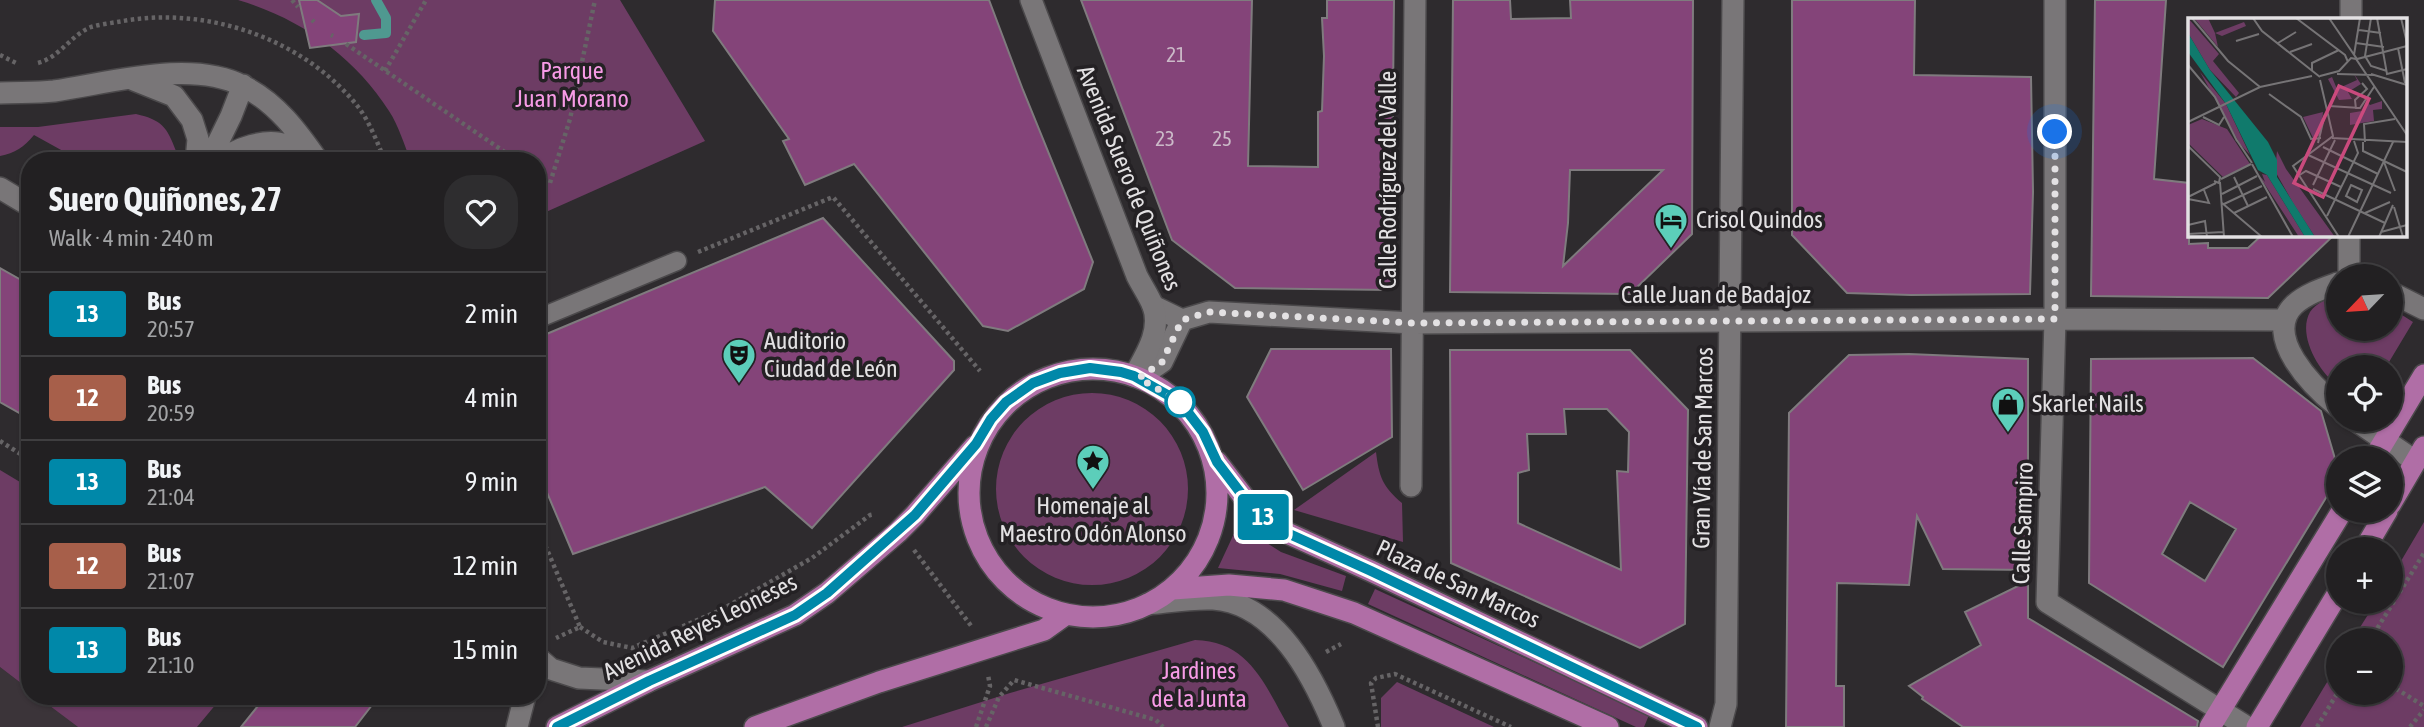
<!DOCTYPE html>
<html lang="en">
<head>
<meta charset="utf-8">
<style>
  :root { --surface:#222022; --page:#2e2d2f; --text:#f1f3f6; --muted:#a2a3a5; --line:#3f3e40 }
  body { margin:0; font-family:"Asap Condensed",sans-serif; background:var(--page); color:var(--text); height:100vh; display:flex; flex-direction:column; font-size:26px; white-space:nowrap }
  * { box-sizing:border-box; margin:0 }
  p { font-size:23px; color:var(--muted) }
  .icon { flex:none; width:38px; height:38px; fill:none; stroke:currentColor; stroke-width:2; stroke-linecap:round; stroke-linejoin:round }
  .map { position:relative; flex:1; overflow:hidden }
  .drawer { position:absolute; left:21px; top:152px; width:525px; height:553px; display:flex; flex-direction:column; background:var(--surface); border-radius:28px; box-shadow:0 2px 5px #0004,0 0 0 2px var(--line) }
  .drawer>* { flex:none }
  .badge { padding:0 14px; border-radius:5px; font-size:24px; line-height:46px }
  .needle { width:46px; rotate:245deg }
  .fabs { position:absolute; left:2326px; top:264px; display:grid; gap:14px }
  .fabs a { display:grid; place-items:center; width:77px; height:77px; border-radius:50%; background:var(--surface); box-shadow:0 2px 5px #0004,0 0 0 2px var(--line); font-size:35px }
  .you { position:absolute; width:35px; height:35px; margin:-18px; border:5px solid #fff; border-radius:50%; background:#1a73e8; box-shadow:0 0 0 10px #1a73e833 }
  .map>.badge { position:absolute; translate:-50% -50%; box-shadow:0 0 0 4px #fff }
  .round { display:grid; place-items:center; flex:none; width:74px; height:74px; border-radius:28px; background:var(--page) }
  .overview { display:flex; align-items:center; justify-content:space-between; height:119px; padding:0 28px }
  h1 { font-size:33px; font-weight:700; line-height:52px }
  ul { padding:0; list-style:none }
  li { display:flex; align-items:center; gap:21px; height:84px; padding:0 28px; border-top:2px solid var(--line) }
  li div { flex:1 }
  li b { display:block; font-size:26px }
  li em { font-style:normal }
  li .badge { min-width:77px; font-weight:700; text-align:center }
  .map>svg:first-child { display:block }
  .built { fill:#3b3439 }
  .green { fill:#6d3c64 }
  .lines { fill:none; stroke-linecap:round; stroke-linejoin:round }
  .stream { stroke:#4f9990; stroke-width:10 }
  .building { fill:#844479; stroke:#7f7b7e; stroke-width:2; fill-rule:evenodd }
  .lane-casing { stroke:#4b494b; stroke-width:21 }
  .street-casing { stroke:#4b494b; stroke-width:24 }
  .secondary-casing { stroke:#4b494b; stroke-width:24 }
  .primary-casing { stroke:#4b494b; stroke-width:24 }
  .path { stroke:#666466; stroke-width:4.5; stroke-dasharray:3.5 3.5; stroke-linecap:butt }
  .lane { stroke:#797678; stroke-width:18 }
  .street { stroke:#797678; stroke-width:21 }
  .secondary { stroke:#797678; stroke-width:21 }
  .primary { stroke:#b06ea6; stroke-width:21 }
  .line-casing { stroke:#fff; stroke-width:16 }
  .line { stroke:#0088a9; stroke-width:10 }
  .walk { stroke:#e3e1e3; stroke-width:7; stroke-dasharray:0 12.6 }
  .stop-dot { fill:#fff; stroke:#0088a9; stroke-width:3.5 }
  .labels { text-anchor:middle; stroke-width:7; stroke-linejoin:round; paint-order:stroke }
  .number-label { font-size:21px; fill:#cbbac8 }
  .park-label { font-size:24px; fill:#f79be6; stroke:#242124 }
  .street-label { font-size:24px; fill:#e3e1e3; stroke:#242124 }
  .poi-label { font-size:24px; fill:#e3e1e3; stroke:#242124; text-anchor:start }
  .inset-road { fill:none; stroke:#767476; stroke-width:2 }
  .view { fill:#ca4a7d; fill-opacity:0.15; stroke:#ca4a7d; stroke-width:3.5 }
  .inset-edge { fill:none; stroke:#e3e1e3; stroke-width:3.5 }
</style>
</head>
<body>
<div class="map">
<svg width="2424" height="727" viewBox="0 0 2424 727">
  <rect width="100%" height="100%" fill="#2e2b2e"/>
  <!-- built -->
  <path class="built" d="M0,667L30,690V696L38,697L78,727H0Z"/>
  <!-- green -->
  <path class="green" d="M238,0H620L705,141L537,216V161H411C404,145 399,126 389,111C355,57 300,18 238,0Z
    M136,114C162,120 167,127 176,151L170,161H81L34,135C24,147 15,153 0,156V127H38Z
    M2338,294V329H2390L2391,308L2413,322L2386,367L2338,368V386C2319,372 2297,335 2310,312C2316,303 2328,298 2338,294Z
    M996 489a96 96 0 1 1 192 0a96 96 0 1 1-192 0Z
    M1376,452C1379,476 1382,486 1402,503L1403,542L1294,510Z
    M0,470L30,488V690L0,667Z
    M2424,522V727H2300L2338,664V693H2390V640H2352L2376,602H2390L2391,578Z
    M1238,525L1281,552L1346,576L1342,591L1280,574L1218,568Z
    M1375,589L1649,715L1644,727H1636L1368,604Z
    M1195,640C1250,641 1265,686 1289,727H902L1010,693Z
    M1397,682L1494,727H1381V698Z
    M38,697H222L197,727H78Z"/>
  <g class="lines">
    <!-- stream -->
    <path class="stream" d="M364,35L386,33V18L376,0"/>
  </g>
  <!-- building -->
  <path class="building" d="M299,0H317L341,16L359,14L356,42L310,48Z
    M715,0H989L1023,90L1093,262L1084,289L1008,331L983,326L854,164L805,185L783,141L789,139L713,31Z
    M1081,0H1252L1248,166L1318,167V112L1322,111L1324,56L1322,18H1327V0H1394L1391,290L1235,288L1172,240Z
    M1453,0H1510L1511,19L1571,18L1570,0H1693L1692,234L1630,294L1450,292ZM1570,170H1663L1563,266L1568,223Z
    M1792,0H1915L1914,75L2031,77L2033,192L2030,294L1911,295L1847,293L1792,235Z
    M2095,0H2166L2154,179L2189,183V244L2208,243V248H2248L2263,234H2335L2268,298L2091,296Z
    M823,218L954,361V370L812,528L765,487L573,554L537,469V338Z
    M0,268L30,285V419L0,402Z
    M1271,349H1391L1392,437L1303,490L1247,397Z
    M1450,350H1630L1688,410L1685,624L1640,648L1451,563ZM1564,409H1607L1629,432L1628,472L1617,471L1621,570L1518,523V473L1529,470L1527,434H1566Z
    M1909,354L2028,359V570L1943,569L1917,516L1909,585L1837,583L1836,686H1844V727H1786L1789,413L1849,355Z
    M2253,358L2321,411L2338,469V478L2223,667L2089,583L2091,359ZM2190,502L2236,529L2205,581L2162,554Z
    M2028,581V618L2198,721L2197,727H1963L1922,699L1923,697L1909,686L1981,645L1965,612Z
    M266,696H379L355,727H241Z"/>
  <g class="lines">
    <defs>
      <path id="lane" d="M537,319L677,261"/>
      <path id="street" d="M2055,0V319L2047,602L2247,727
        M2351,19V0
        M134,80L174,96L192,120L198,139L196,161
        M0,93C18,92 36,93 54,91C110,83 191,59 243,86C276,102 298,132 318,161
        M209,161L231,116L243,85
        M222,161C235,148 267,138 285,145C293,148 301,156 308,161
        M0,188L30,206
        M2349,276V234
        M2338,283C2324,288 2306,294 2294,305C2262,336 2313,387 2338,407
        M2390,292L2424,309
        M1153,306L1182,320L1209,312L1413,323L2055,319L2284,320
        M1139,378L1162,362L1182,320
        M2355,420L2415,461
        M1411,486L1415,0
        M1148,604C1169,602 1192,598 1213,599C1276,603 1313,676 1334,727
        M537,657L551,669L579,678L649,681
        M517,727L525,696"/>
      <path id="secondary" d="M1031,0L1137,276C1142,286 1149,296 1153,306C1162,331 1145,356 1134,376
        M1720,727L1726,704L1733,0"/>
      <path id="primary" d="M969 493a124 124 0 1 1 248 0a124 124 0 1 1-248 0Z
        M2374,458L2424,375
        M1217,462L1246,500L1274,527L1371,571L1697,727
        M2390,505L2424,447
        M2364,550L2387,511
        M1173,589L1229,585L1284,590L1354,613L1608,727
        M557,727L649,681L795,615L827,593L898,532L915,515L975,446
        M755,727L879,682L1044,630L1065,615
        M2210,727L2342,511
        M2257,727L2338,593"/>
    </defs>
    <!-- lane casing -->
    <use href="#lane" class="lane-casing"/>
    <!-- street casing -->
    <use href="#street" class="street-casing"/>
    <!-- secondary casing -->
    <use href="#secondary" class="secondary-casing"/>
    <!-- primary casing -->
    <use href="#primary" class="primary-casing"/>
    <!-- path -->
    <path class="path" d="M292,0L298,7
      M312,20L314,22
      M331,35L333,36
      M346,44L518,161
      M0,55L16,63
      M38,63C60,57 71,35 91,27C101,24 113,23 123,21C208,6 305,39 359,108C370,123 378,144 385,161
      M385,71L426,0
      M537,174L549,182
      M537,188L550,183L570,119L595,0
      M698,252L833,197L980,371
      M0,441L30,460
      M537,526L580,627L556,638
      M914,550L972,627
      M580,627L603,642L632,648L721,610L812,558L870,515L875,514
      M2370,640L2424,553
      M1326,652L1341,644
      M2390,685L2424,706
      M976,727L990,686L988,675
      M986,727L999,697L1014,680L1156,720L1163,727
      M1378,727L1371,683L1376,678L1395,674L1511,727
      M2317,727L2338,692
      M2410,727L2424,710"/>
    <!-- lane -->
    <use href="#lane" class="lane"/>
    <!-- street -->
    <use href="#street" class="street"/>
    <!-- secondary -->
    <use href="#secondary" class="secondary"/>
    <!-- primary -->
    <use href="#primary" class="primary"/>
  </g>
  <g class="lines">
    <defs>
      <path id="line" d="M557,727L649,681L795,615L827,593L915,515L976,444L991,419L1006,402L1033,383L1060,373L1090,368L1121,372L1134,376L1180,402L1203,432L1217,462L1246,500L1274,527L1371,571L1697,727"/>
    </defs>
    <!-- line casing -->
    <use href="#line" class="line-casing"/>
    <!-- line -->
    <use href="#line" class="line"/>
    <!-- walk -->
    <path class="walk" d="M1180,402L1139,378L1162,362L1182,320L1209,312L1413,323L2055,319V132"/>
  </g>
  <!-- icons -->
  <defs>
    <symbol id="hotel-pin" viewBox="-11 -11 22 30"><path d="M0 17L-7.5 6A9.5 9.5 0 1 1 7.5 6Z" fill="#5cceba" stroke="#242124"/><path d="M-6-4.5h1.5V1H6V5H4.5V3h-9V5H-6ZM-4 0a1.8 1.8 0 1 1 3.6 0ZM.5 0V-2.5h3Q6-2.5 6 0Z" fill="#111"/></symbol>
    <symbol id="theatre-pin" viewBox="-11 -11 22 30"><path d="M0 17L-7.5 6A9.5 9.5 0 1 1 7.5 6Z" fill="#5cceba" stroke="#242124"/><path d="M-5-5.5Q0-4 5-5.5V0Q5 5 0 6Q-5 5-5 0ZM-3.3-2.5H-1v1.5H-3.3ZM1-2.5H3.3v1.5H1ZM-2.8 1Q0 5.5 2.8 1Z" fill="#111"/></symbol>
    <symbol id="shop-pin" viewBox="-11 -11 22 30"><path d="M0 17L-7.5 6A9.5 9.5 0 1 1 7.5 6Z" fill="#5cceba" stroke="#242124"/><path d="M-5-2.5h2.3a2.7 3.5 0 0 1 5.4 0H5L5.5 6h-11ZM-1.5-2.5h3a1.5 2.3 0 0 0-3 0Z" fill="#111"/></symbol>
    <symbol id="sight-pin" viewBox="-11 -11 22 30"><path d="M0 17L-7.5 6A9.5 9.5 0 1 1 7.5 6Z" fill="#5cceba" stroke="#242124"/><path d="M0-6L1.8-2.2L6-1.7L2.9 1.2L3.7 5.4L0 3.3L-3.7 5.4L-2.9 1.2L-6-1.7L-1.8-2.2Z" fill="#111"/></symbol>
  </defs>
  <g fill-rule="evenodd">
    <use href="#hotel-pin" x="1652" y="201" width="38" height="52"/>
    <use href="#theatre-pin" x="720" y="336" width="38" height="52"/>
    <use href="#shop-pin" x="1989" y="385" width="38" height="52"/>
    <use href="#sight-pin" x="1074" y="442" width="38" height="52"/>
  </g>
  <!-- markers -->
  <circle class="stop-dot" cx="1180" cy="402" r="14"/>
  <g class="labels">
    <!-- number labels -->
    <g class="number-label">
      <text x="1176" y="62">21</text>
      <text x="1165" y="146">23</text>
      <text x="1222" y="146">25</text>
    </g>
    <!-- park labels -->
    <g class="park-label">
      <text x="572" y="79">Parque<tspan x="572" dy="28">Juan Morano</tspan></text>
      <text x="1199" y="679">Jardines<tspan x="1199" dy="28">de la Junta</tspan></text>
    </g>
    <!-- street labels -->
    <g class="street-label">
      <text transform="translate(1129 178) rotate(68)" y="8">Avenida Suero de Quiñones</text>
      <text transform="translate(1388 180) rotate(-90)" y="8">Calle Rodríguez del Valle</text>
      <text x="1716" y="303">Calle Juan de Badajoz</text>
      <text transform="translate(1703 448) rotate(-89)" y="8">Gran Vía de San Marcos</text>
      <text transform="translate(2023 523) rotate(-88)" y="8">Calle Sampiro</text>
      <text transform="translate(1458 584) rotate(25)" y="8">Plaza de San Marcos</text>
      <text transform="translate(700 627) rotate(-26)" y="8">Avenida Reyes Leoneses</text>
    </g>
    <!-- poi labels -->
    <g class="poi-label">
      <text x="1696" y="228">Crisol Quindos</text>
      <text x="764" y="349">Auditorio<tspan x="764" dy="28">Ciudad de León</tspan></text>
      <text x="2032" y="412">Skarlet Nails</text>
      <text x="1093" y="514" text-anchor="middle">Homenaje al<tspan x="1093" dy="28">Maestro Odón Alonso</tspan></text>
    </g>
  </g>
  <!-- overview -->
  <g transform="translate(2188 18)">
    <rect width="219" height="219" fill="#2e2b2e"/>
    <path d="M0,0L31,36L25,43L51,75L48,79L22,52L0,15ZM6,0H20L27,15L56,4L58,8L34,18L27,15L30,29ZM12,54L38,86L62,137L52,126ZM166,56L173,66L160,74L164,81L151,82L140,61L144,59L149,71L169,62ZM194,83V91L185,92L186,103L162,107V95L174,93L179,84L182,87ZM135,94L133,117L125,120L115,99ZM14,101L39,111L62,146L35,159L0,125V107ZM89,133L98,151L147,219H127L105,185L87,153ZM70,156L77,164L74,156L79,157L117,219H111Z" fill="#6d3c64"/>
    <path d="M0,15L22,52L80,124L89,142V159L127,219H117L79,157L70,152L38,86L0,34Z" fill="#107a6c"/>
    <path class="inset-road" d="M4,0L40,43L72,69M65,0L74,13L132,59M108,0L157,37L160,44M141,0L169,41L219,28M183,0L177,38L183,48L199,53M189,0L199,56L219,51M213,0L219,25M171,12L193,15M48,23L71,16M90,25L108,14M168,25L196,29M210,30L217,65M102,34L124,26M166,37L172,0M0,47L27,79L49,123M124,52V45L151,32M149,56L186,57M183,56L219,67M132,58L151,53L163,40L168,41L219,117M132,62L145,118L105,148L151,219M81,76L113,99L123,121L133,120M141,88L172,90L186,69M168,91L167,82L179,71L174,65M15,99L31,107L36,99M0,104L72,69L124,58M144,120L219,124M48,121L64,145M175,124V133L219,154M177,124L176,106L207,101M130,125L137,96M0,128L32,159L31,165L26,163M135,129L190,156M118,136L203,175M196,144L207,173M64,146L105,219M110,158L118,153L153,169M46,159L60,188M33,161L63,146M32,164L36,219M125,167L147,122M163,167L174,172L169,184L158,178ZM125,171L197,205M34,176L69,158M0,179L28,165M0,181L21,185L16,172M34,185L74,219M36,186L74,168M206,189L215,219M46,195L79,179M177,195L202,184M139,198L170,135L166,123M0,207L17,203L19,219M193,214L219,207M0,216L35,214M160,219L205,124M191,219L205,187"/>
    <path class="view" d="M151,68L181,81L135,179L106,165Z"/>
    <rect width="219" height="219" class="inset-edge"/>
  </g>
</svg>
<div class="fabs">
<a><svg class="needle" viewBox="-14 -14 28 28"><path d="M0-13l5 13h-10z" fill="#e53935"/><path d="M0 13l5-13h-10z" fill="#a2a3a5"/></svg></a>
<a><svg class="icon" aria-label="locate" viewBox="0 0 24 24"><circle cx="12" cy="12" r="6"/><path d="M12 2v4M12 18v4M2 12h4M18 12h4"/></svg></a>
<a><svg class="icon" aria-label="layers" viewBox="0 0 24 24"><path d="M12 4l9 5-9 5-9-5zM3 14l9 5 9-5"/></svg></a>
<a>+</a>
<a>−</a>
</div>
<div class="you" style="left:2055px;top:132px"></div>
<b class="badge" style="left:1263px;top:517px;background:#0088a9;color:#fff">13</b>
<section class="drawer">
<div class="overview"><div><h1>Suero Quiñones, 27</h1><p>Walk · 4 min · 240 m</p></div><a class="round"><svg class="icon" aria-label="heart" viewBox="0 0 24 24"><path d="M12 20l-8-8c-3-5 5-10 8-4 3-6 11-1 8 4z"/></svg></a></div>
<ul>
<li><span class="badge" style="background:#0088a9;color:#fff">13</span><div><b>Bus</b><p>20:57</p></div><em>2 min</em></li>
<li><span class="badge" style="background:#a75f4a;color:#fff">12</span><div><b>Bus</b><p>20:59</p></div><em>4 min</em></li>
<li><span class="badge" style="background:#0088a9;color:#fff">13</span><div><b>Bus</b><p>21:04</p></div><em>9 min</em></li>
<li><span class="badge" style="background:#a75f4a;color:#fff">12</span><div><b>Bus</b><p>21:07</p></div><em>12 min</em></li>
<li><span class="badge" style="background:#0088a9;color:#fff">13</span><div><b>Bus</b><p>21:10</p></div><em>15 min</em></li>
</ul>
</section>
</div>
</body>
</html>
